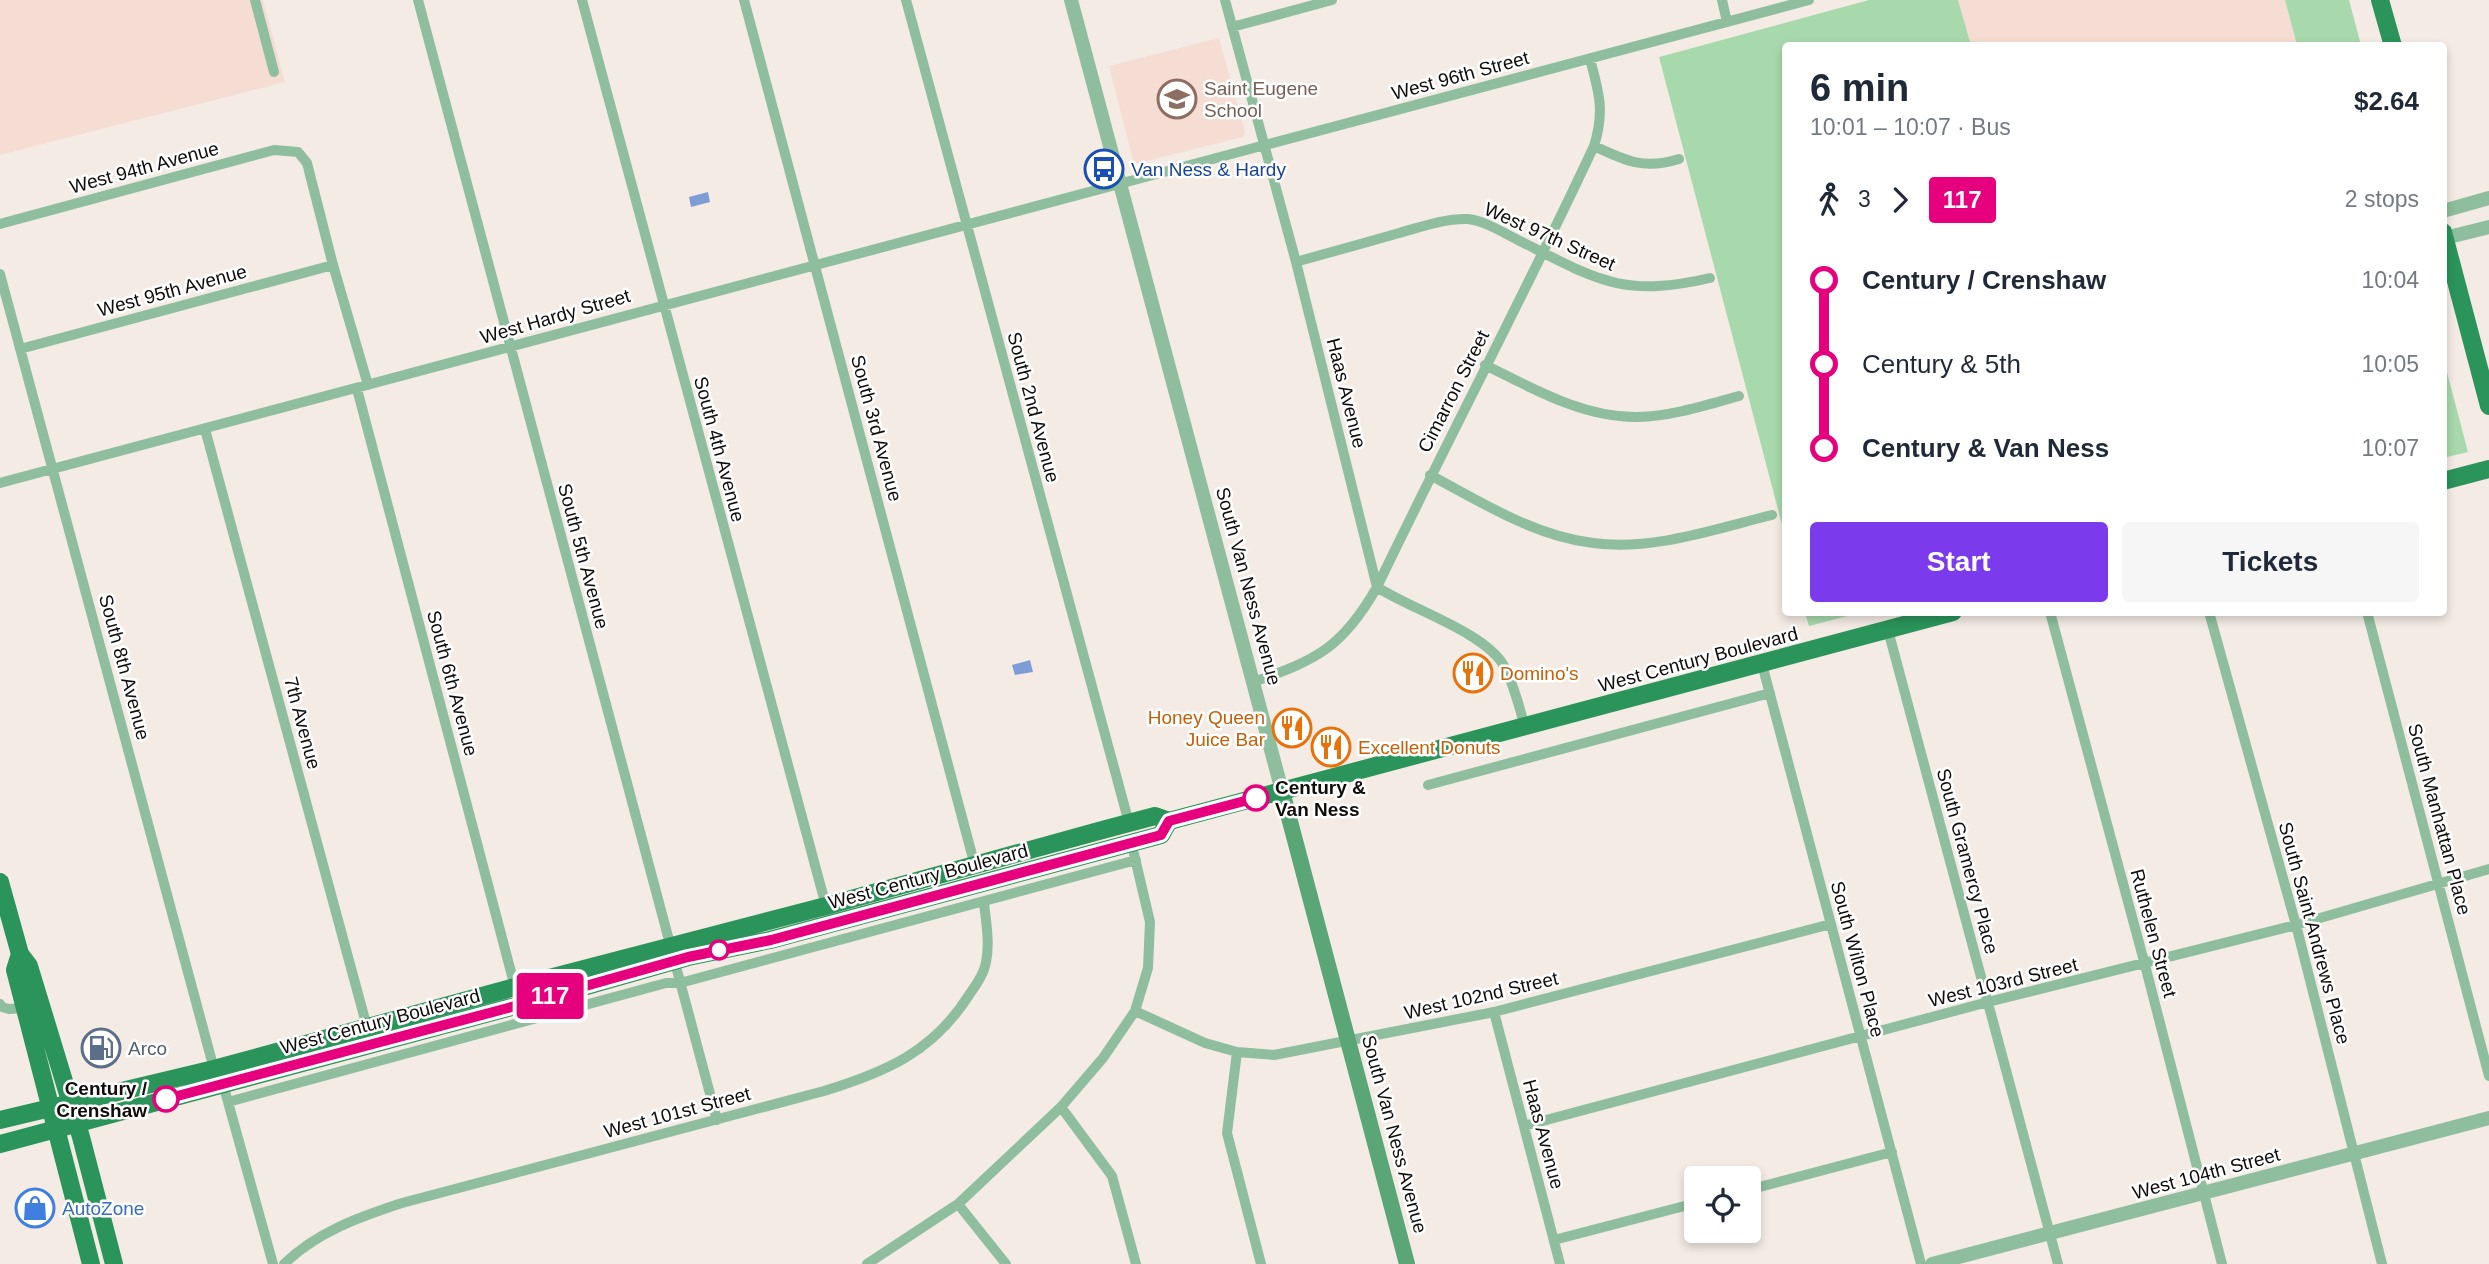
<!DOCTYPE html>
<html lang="en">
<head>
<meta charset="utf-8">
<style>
  :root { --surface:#fff; --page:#f6f6f7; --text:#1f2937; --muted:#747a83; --accent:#7c3aed }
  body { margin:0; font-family:Helvetica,sans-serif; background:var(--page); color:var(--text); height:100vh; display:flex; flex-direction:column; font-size:26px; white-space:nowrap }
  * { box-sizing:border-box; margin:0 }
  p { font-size:23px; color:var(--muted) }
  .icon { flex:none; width:38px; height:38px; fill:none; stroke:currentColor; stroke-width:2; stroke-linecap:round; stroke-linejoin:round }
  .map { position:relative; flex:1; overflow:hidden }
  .drawer { position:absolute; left:1782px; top:42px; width:665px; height:574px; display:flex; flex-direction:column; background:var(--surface); border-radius:7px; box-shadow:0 4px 10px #0003 }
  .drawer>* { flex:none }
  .badge { padding:0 14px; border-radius:5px; font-size:24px; line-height:46px }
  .buttons { position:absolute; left:1684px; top:1166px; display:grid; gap:14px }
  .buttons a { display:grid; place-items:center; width:77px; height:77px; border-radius:7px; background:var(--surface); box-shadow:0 4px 10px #0003; font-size:35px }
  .map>.badge { position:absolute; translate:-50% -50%; box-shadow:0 0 0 4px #fff }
  .legs { display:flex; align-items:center; gap:10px; height:77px; padding:0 28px; font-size:23px }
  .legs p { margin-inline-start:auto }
  .headline { display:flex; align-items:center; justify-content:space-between; height:119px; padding:0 28px }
  h1 { font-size:38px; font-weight:800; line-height:52px }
  .action { display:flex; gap:14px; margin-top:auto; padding:14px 28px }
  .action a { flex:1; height:80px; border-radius:7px; background:var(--accent); color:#fff; font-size:28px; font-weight:800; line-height:80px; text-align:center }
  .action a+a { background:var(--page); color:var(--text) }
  ul { padding:0 28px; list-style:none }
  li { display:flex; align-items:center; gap:24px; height:84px; font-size:26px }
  li i { display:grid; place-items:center; width:10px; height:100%; margin:0 9px; background:currentColor }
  li i::after { content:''; width:18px; height:18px; margin:-9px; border:5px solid; border-radius:50%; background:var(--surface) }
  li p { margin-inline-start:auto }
  li:first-child i { background:linear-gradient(#0000 50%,currentColor 0) }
  li:last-child i { background:linear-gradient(currentColor 50%,#0000 0) }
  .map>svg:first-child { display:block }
  .education { fill:#f6ddd4 }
  .green { fill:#a8d9ac }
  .water { fill:#7e9dd7 }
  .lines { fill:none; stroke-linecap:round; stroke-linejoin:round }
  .minor { stroke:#8ebe9d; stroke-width:10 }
  .tertiary { stroke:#8ebe9d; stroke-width:14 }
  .secondary { stroke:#5aa676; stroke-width:16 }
  .primary { stroke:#2a945a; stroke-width:18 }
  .line-1-casing { stroke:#fff; stroke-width:16 }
  .line-1 { stroke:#e6007e; stroke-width:10 }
  .stop-1-dot { fill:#fff; stroke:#e6007e; stroke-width:3.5 }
  .labels { text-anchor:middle; stroke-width:5; stroke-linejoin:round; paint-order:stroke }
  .street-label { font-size:19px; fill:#0f0c0a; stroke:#fff }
  .education-label { font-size:19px; fill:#785e54; stroke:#fff; text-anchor:start }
  .transit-label { font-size:19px; fill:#164399; stroke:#fff; text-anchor:start }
  .food-label { font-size:19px; fill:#c56008; stroke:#fff; text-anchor:start }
  .stop-label { font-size:19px; font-weight:bold; fill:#0f0c0a; stroke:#fff; text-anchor:start }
  .service-label { font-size:19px; fill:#4e5e75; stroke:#fff; text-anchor:start }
  .shop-label { font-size:19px; fill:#366cbe; stroke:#fff; text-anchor:start }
</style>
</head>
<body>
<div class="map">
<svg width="2489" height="1264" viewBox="0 0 2489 1264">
  <rect width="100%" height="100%" fill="#f4ebe5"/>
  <!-- education -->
  <path class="education" d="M0,0H263L285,82L0,155Z
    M1958,0H2285L2297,45H1971Z
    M1219,38L1245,132L1243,137L1134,164L1109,66Z"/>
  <!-- green -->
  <path class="green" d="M1869,0H1958L1971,45L1785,46V536L1659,57Z
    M2285,0H2349L2361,45H2297Z
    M2443,357L2468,452L2443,458Z
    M1805,613V612L1859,613L1809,626Z"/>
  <!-- water -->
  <path class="water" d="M708,192L710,202L691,207L689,197Z
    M1030,660L1033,672L1015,675L1012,665Z"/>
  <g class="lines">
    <!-- minor -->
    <path class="minor" d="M255,0L274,72
      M418,0L717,1120
      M582,0L826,906
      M744,0L975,866
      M906,0L1129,823
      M1225,0L1296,262L1377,587C1410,609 1485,632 1504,666C1514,684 1519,707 1525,727
      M1722,0L1727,22
      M1232,27L1332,0
      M1594,146C1626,161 1644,170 1679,159
      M0,224L274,150L298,152L307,163L333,265L368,385
      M1296,262C1331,252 1365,243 1399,233C1421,227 1445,218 1468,219C1486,221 1505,234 1522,242C1597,280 1623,298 1710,278
      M0,274L214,1069
      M20,349L333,265
      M1485,365C1532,388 1583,418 1638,417C1673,416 1706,405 1739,396
      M357,389L515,987
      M205,429L367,1027
      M1430,475C1481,502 1534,536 1593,543C1653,551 1714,529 1772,515
      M0,483C603,321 1206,161 1809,0
      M2050,612L2145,965L2222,1264
      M2209,612L2296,925L2382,1264
      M2367,612L2489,1076
      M1888,630L2058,1264
      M1762,664L1921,1264
      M1253,682C1317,660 1343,647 1377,587C1448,439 1525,294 1594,146C1605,111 1599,93 1590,59
      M1428,785L1770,693
      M0,1004L2,1007L9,1009L24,1008
      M1135,1011L1205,1043L1237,1052L1274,1055L1494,1012L1831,924
      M1494,1012L1560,1264
      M1237,1052L1227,1133L1261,1264
      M223,1084L273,1264
      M228,1102L666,983H680L1136,860
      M1061,1107L1112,1176L1136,1264
      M1524,1126L1988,1002L2296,925L2489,869
      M1748,1190L1892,1152
      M958,1204L1006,1264
      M1554,1240L1696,1203
      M284,1264C317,1232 359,1217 402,1203L824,1091C886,1072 933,1052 969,995C976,985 984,974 986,962C990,943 986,922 984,903
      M867,1264L958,1204L1061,1107L1103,1058L1135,1011L1148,968L1150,922L1134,854"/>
    <!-- tertiary -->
    <path class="tertiary" d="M1071,0L1282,791
      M2443,211L2489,198
      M2445,238L2489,227
      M1932,1264L2489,1118"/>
    <!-- secondary -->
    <path class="secondary" d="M1282,791L1407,1264"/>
    <!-- primary -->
    <path class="primary" d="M2380,0L2393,46
      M2443,232L2489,406
      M2443,481L2489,469
      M0,882L20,954L29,966L81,1137L114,1264
      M20,954L15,970L91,1264
      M0,1120L214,1069L515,987L826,906L1106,829L1155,816L1169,821L1953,612
      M0,1144L534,1001L688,957L770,940L1161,835L1169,821"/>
  </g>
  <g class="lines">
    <defs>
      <path id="line-1" d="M166,1099L508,1008L688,957L771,940L1161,835L1169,821L1256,798"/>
    </defs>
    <!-- line-1 casing -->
    <use href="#line-1" class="line-1-casing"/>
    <!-- line-1 -->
    <use href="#line-1" class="line-1"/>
  </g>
  <!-- icons -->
  <defs>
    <symbol id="school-ring" viewBox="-11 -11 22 22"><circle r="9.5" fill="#fff" stroke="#8d6e63" stroke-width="1.5"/><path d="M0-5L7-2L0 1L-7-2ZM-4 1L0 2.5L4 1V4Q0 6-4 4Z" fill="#8d6e63"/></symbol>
    <symbol id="bus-ring" viewBox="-11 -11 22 22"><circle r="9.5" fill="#fff" stroke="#1a4fb4" stroke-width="1.5"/><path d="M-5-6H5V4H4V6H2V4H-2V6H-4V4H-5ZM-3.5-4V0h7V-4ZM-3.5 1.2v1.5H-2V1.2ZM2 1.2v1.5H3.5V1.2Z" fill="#1a4fb4"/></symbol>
    <symbol id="restaurant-ring" viewBox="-11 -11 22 22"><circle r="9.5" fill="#fff" stroke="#e8710a" stroke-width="1.5"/><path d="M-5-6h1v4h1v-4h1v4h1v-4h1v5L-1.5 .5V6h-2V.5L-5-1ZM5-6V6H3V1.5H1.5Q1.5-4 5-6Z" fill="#e8710a"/></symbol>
    <symbol id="fuel-ring" viewBox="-11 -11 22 22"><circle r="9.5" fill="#fff" stroke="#5c6f8a" stroke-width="1.5"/><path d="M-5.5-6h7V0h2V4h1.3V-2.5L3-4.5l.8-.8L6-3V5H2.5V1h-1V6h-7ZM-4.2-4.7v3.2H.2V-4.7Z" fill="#5c6f8a"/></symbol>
    <symbol id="shop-ring" viewBox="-11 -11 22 22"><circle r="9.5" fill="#fff" stroke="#3f7fe0" stroke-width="1.5"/><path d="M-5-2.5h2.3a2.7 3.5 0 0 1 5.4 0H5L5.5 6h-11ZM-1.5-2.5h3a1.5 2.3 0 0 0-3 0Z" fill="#3f7fe0"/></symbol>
  </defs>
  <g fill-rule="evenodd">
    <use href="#school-ring" x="1155" y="77" width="44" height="44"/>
    <use href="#bus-ring" x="1082" y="147" width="44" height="44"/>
    <use href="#restaurant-ring" x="1451" y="651" width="44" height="44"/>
    <use href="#restaurant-ring" x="1270" y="706" width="44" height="44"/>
    <use href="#restaurant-ring" x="1309" y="725" width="44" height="44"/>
    <use href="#fuel-ring" x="79" y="1026" width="44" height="44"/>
    <use href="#shop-ring" x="13" y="1186" width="44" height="44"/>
  </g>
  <!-- markers -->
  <g class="stop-1-dot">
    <circle cx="1256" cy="798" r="12"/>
    <circle cx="719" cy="950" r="9"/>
    <circle cx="166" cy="1099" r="12"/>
  </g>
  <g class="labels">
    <!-- street labels -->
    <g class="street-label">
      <text transform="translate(1460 75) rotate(-15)" y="7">West 96th Street</text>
      <text transform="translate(144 167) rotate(-15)" y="7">West 94th Avenue</text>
      <text transform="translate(1550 236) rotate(24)" y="7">West 97th Street</text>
      <text transform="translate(172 290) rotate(-15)" y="7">West 95th Avenue</text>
      <text transform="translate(555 316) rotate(-16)" y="7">West Hardy Street</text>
      <text transform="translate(1453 391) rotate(-63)" y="7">Cimarron Street</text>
      <text transform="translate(1347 393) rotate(76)" y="7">Haas Avenue</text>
      <text transform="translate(1034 407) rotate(75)" y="7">South 2nd Avenue</text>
      <text transform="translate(877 428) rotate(75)" y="7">South 3rd Avenue</text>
      <text transform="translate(720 449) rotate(75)" y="7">South 4th Avenue</text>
      <text transform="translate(584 556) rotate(75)" y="7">South 5th Avenue</text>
      <text transform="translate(1249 586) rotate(75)" y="7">South Van Ness Avenue</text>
      <text transform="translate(1698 659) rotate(-15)" y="7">West Century Boulevard</text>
      <text transform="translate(125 667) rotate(75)" y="7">South 8th Avenue</text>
      <text transform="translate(453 683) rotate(75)" y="7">South 6th Avenue</text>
      <text transform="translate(303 723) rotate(75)" y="7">7th Avenue</text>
      <text transform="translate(2440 819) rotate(75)" y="7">South Manhattan Place</text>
      <text transform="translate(1968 861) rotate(75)" y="7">South Gramercy Place</text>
      <text transform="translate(928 876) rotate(-15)" y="7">West Century Boulevard</text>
      <text transform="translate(2154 933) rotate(75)" y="7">Ruthelen Street</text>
      <text transform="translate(2315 933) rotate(75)" y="7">South Saint Andrews Place</text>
      <text transform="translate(1858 959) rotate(75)" y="7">South Wilton Place</text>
      <text transform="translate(2003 982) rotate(-14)" y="7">West 103rd Street</text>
      <text transform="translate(1481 995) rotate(-13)" y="7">West 102nd Street</text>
      <text transform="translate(380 1021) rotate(-15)" y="7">West Century Boulevard</text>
      <text transform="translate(677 1112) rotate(-15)" y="7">West 101st Street</text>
      <text transform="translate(1395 1134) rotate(75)" y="7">South Van Ness Avenue</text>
      <text transform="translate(1544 1134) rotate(75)" y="7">Haas Avenue</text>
      <text transform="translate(2206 1173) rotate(-15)" y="7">West 104th Street</text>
    </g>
    <!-- education labels -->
    <g class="education-label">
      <text x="1204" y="95">Saint Eugene<tspan x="1204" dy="22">School</tspan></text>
    </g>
    <!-- transit labels -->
    <g class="transit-label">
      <text x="1131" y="176">Van Ness &amp; Hardy</text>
    </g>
    <!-- food labels -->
    <g class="food-label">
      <text x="1500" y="680">Domino's</text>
      <text x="1265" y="724" text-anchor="end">Honey Queen<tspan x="1265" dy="22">Juice Bar</tspan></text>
      <text x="1358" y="754">Excellent Donuts</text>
    </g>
    <!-- stop labels -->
    <g class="stop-label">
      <text x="1275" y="794">Century &amp;<tspan x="1275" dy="22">Van Ness</tspan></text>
      <text x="147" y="1095" text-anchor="end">Century /<tspan x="147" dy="22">Crenshaw</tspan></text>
    </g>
    <!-- service labels -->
    <g class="service-label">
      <text x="128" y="1055">Arco</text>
    </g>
    <!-- shop labels -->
    <g class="shop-label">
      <text x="62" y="1215">AutoZone</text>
    </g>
  </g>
</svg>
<div class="buttons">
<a><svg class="icon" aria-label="locate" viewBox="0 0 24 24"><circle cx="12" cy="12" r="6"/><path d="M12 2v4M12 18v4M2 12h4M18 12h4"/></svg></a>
</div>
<b class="badge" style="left:550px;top:996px;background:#e6007e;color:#fff">117</b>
<section class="drawer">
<div class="headline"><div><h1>6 min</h1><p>10:01 – 10:07 · Bus</p></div><b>$2.64</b></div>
<div class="legs"><svg class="icon" aria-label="walk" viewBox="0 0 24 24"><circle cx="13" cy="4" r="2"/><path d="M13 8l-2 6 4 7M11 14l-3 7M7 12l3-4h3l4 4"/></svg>3<svg class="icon" aria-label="forward" viewBox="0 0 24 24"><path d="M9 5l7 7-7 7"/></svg><b class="badge" style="background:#e6007e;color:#fff">117</b><p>2 stops</p></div>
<ul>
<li><i style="color:#e6007e"></i><b>Century / Crenshaw</b><p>10:04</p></li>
<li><i style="color:#e6007e"></i><span>Century &amp; 5th</span><p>10:05</p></li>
<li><i style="color:#e6007e"></i><b>Century &amp; Van Ness</b><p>10:07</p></li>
</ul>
<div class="action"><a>Start</a><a>Tickets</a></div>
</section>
</div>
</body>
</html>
